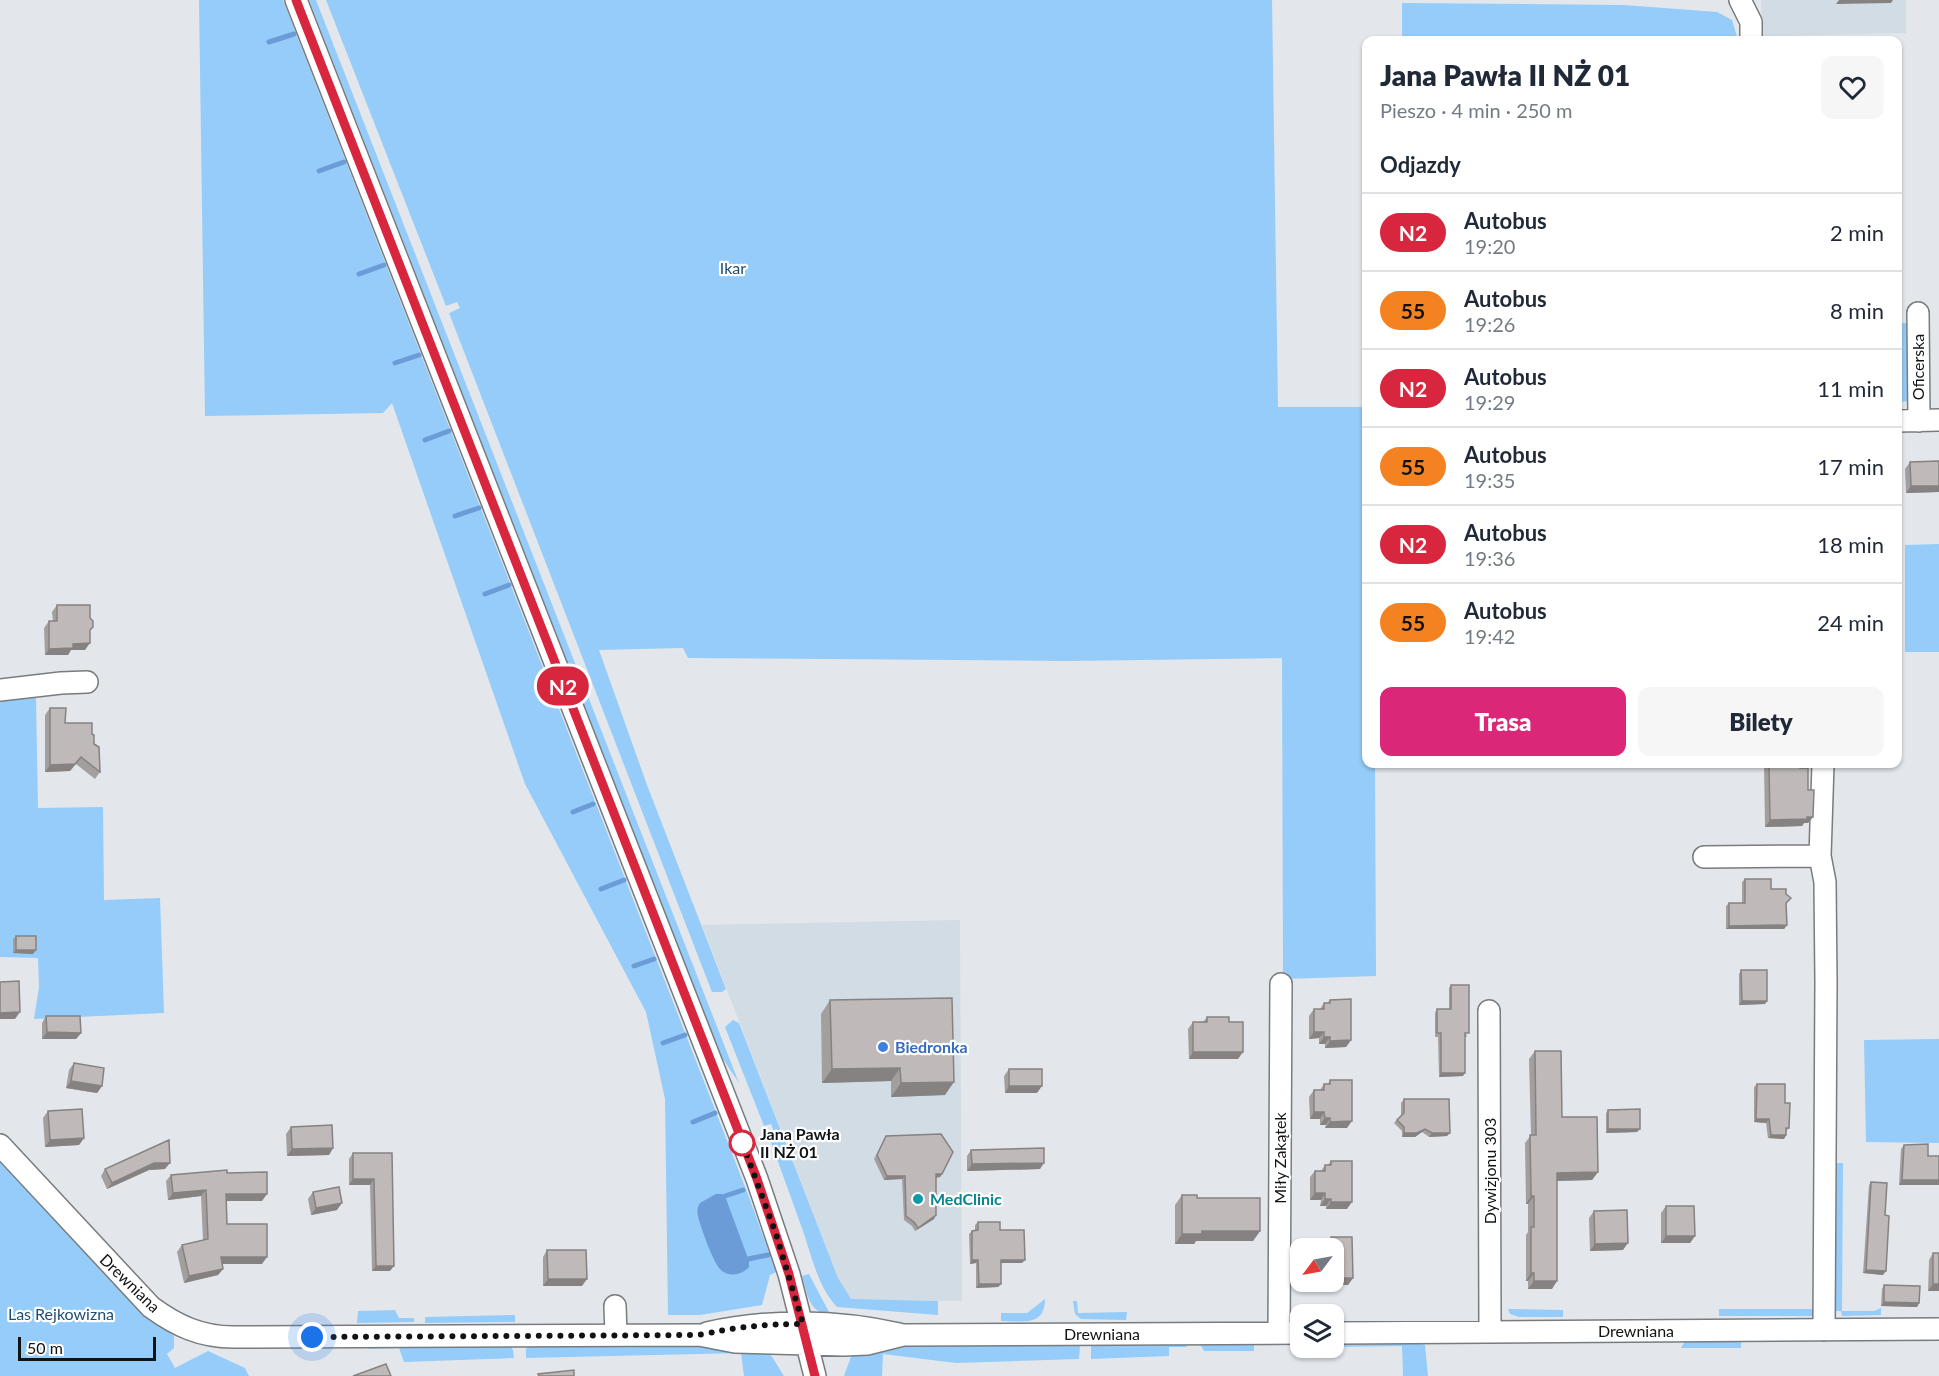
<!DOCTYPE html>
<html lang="pl">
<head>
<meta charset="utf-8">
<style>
  :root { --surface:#fff; --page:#f6f6f7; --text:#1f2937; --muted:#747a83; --line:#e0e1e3; --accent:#db2777 }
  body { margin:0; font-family:Lato,sans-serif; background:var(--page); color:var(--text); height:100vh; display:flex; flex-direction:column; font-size:22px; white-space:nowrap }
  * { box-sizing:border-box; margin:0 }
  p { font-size:20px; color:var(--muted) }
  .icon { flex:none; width:33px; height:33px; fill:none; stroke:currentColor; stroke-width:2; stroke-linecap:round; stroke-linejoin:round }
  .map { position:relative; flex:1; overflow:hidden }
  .side { position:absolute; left:1362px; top:36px; width:540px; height:732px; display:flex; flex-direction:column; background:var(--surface); border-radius:12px; box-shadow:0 2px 4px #0004 }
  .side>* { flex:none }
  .badge { padding:0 12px; border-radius:20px; font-size:21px; line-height:39px }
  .needle { width:39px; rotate:238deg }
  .buttons { position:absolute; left:1290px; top:1238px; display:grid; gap:12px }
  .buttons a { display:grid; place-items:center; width:54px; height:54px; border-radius:12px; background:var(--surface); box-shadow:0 2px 4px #0004; font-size:30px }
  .scale { position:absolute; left:18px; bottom:15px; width:138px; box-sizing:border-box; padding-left:6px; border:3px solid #101213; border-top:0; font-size:16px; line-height:21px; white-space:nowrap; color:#101213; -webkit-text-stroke:4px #fff; paint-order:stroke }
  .you { position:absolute; width:30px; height:30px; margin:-15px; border:4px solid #fff; border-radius:50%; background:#1a73e8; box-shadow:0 0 0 9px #1a73e833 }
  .map>.badge { position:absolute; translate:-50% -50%; box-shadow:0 0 0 3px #fff }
  h2 { padding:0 18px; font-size:22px; line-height:54px }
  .round { display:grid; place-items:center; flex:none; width:63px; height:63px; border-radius:12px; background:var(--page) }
  .summary { display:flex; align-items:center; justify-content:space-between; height:102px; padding:0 18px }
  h1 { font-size:28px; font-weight:800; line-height:45px }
  .button { display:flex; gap:12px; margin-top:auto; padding:12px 18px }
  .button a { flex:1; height:69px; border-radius:12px; background:var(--accent); color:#fff; font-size:24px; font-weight:800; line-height:69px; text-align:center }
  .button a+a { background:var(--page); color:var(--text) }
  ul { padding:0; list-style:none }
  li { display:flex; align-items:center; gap:18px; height:78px; padding:0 18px; border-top:2px solid var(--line) }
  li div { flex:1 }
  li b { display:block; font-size:22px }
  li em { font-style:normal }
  li .badge { min-width:66px; font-weight:700; text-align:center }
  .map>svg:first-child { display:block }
  .built { fill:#d1dce5 }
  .green { fill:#95ccf9 }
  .water { fill:#6b9cd7 }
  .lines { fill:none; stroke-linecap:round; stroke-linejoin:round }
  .stream { stroke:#6b9cd7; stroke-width:5 }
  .minor-casing { stroke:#787c7f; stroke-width:24 }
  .minor { stroke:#fff; stroke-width:21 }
  .wall { fill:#a49f9f }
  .shaded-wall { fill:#868282 }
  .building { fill:#bfb9b9; stroke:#868282; stroke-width:1.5 }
  .line-casing { stroke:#fff; stroke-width:14 }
  .line { stroke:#d7263d; stroke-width:9 }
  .walk { stroke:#101213; stroke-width:6; stroke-dasharray:0 10.8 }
  .shop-dot { fill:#3f7fe0; stroke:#fff; stroke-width:2 }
  .stop-dot { fill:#fff; stroke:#d7263d; stroke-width:3 }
  .culture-dot { fill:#0f9aa8; stroke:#fff; stroke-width:2 }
  .labels { text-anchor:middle; stroke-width:4.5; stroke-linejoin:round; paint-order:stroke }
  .park-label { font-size:16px; fill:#1d4e71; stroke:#fff }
  .street-label { font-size:16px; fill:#101213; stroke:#fff }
  .shop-label { font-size:16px; font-weight:bold; fill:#366cbe; stroke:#fff; text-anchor:start }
  .stop-label { font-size:16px; font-weight:bold; fill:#101213; stroke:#fff; text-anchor:start }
  .culture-label { font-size:16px; font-weight:bold; fill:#0d838f; stroke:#fff; text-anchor:start }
</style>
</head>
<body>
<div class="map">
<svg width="1939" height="1376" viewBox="0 0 1939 1376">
  <rect width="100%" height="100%" fill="#e3e7eb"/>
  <!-- built -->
  <path class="built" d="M1761,0H1906V33L1762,36Z
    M960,920L962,1301L851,1300L838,1278L702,925Z"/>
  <!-- green -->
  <path class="green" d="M199,0H283L749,1197L776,1272L770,1275L762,1305L700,1315H668L665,1099L646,1012L525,784L392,403L383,413L205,416Z
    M309,0H316L739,1083L721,1056Z
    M326,0H1272L1278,407H1366V764H1375L1376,976L1283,979L1282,658L1066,661L688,658L683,648L599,650L647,785L726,989L722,992H712L449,313L460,308L457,302L446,306Z
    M1402,3L1624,5L1717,12L1732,20L1738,40H1402Z
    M1898,323H1909L1910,401L1898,402Z
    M1939,544V652H1905V545Z
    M36,698L38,808L103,807L104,900L160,898L164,1013L34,1019L39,987L38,958L0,957V699Z
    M733,1020L739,1023L838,1278L851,1299L938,1301V1315L837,1307C818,1287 812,1257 803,1231C792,1200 781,1170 770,1140L776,1137L771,1124L764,1126L725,1027Z
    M1939,1039V1143L1866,1142L1864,1040Z
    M0,1157L153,1320L174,1336V1348L167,1354L175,1368L208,1351L245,1368L249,1376H0Z
    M1835,1163H1843L1842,1311H1874L1881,1308V1315L1842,1316L1841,1311H1834Z
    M809,1274L831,1316C808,1311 808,1296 802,1276Z
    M1045,1299C1045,1327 1022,1321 1001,1321V1313H1027Z
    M1073,1301H1077L1078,1313L1127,1312L1126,1320L1081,1319L1075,1314Z
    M1508,1309L1563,1310V1317H1519L1510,1314Z
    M1719,1309H1819V1316H1719Z
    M395,1310L399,1318H414V1322L357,1323L358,1311Z
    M515,1315V1322L425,1323V1317Z
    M1736,1338L1741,1342V1348H1681L1686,1339Z
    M1412,1340L1425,1345L1428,1376H1403L1402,1346L1338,1347V1342Z
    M1183,1341L1187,1347H1169V1356L1091,1359V1346L1096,1342Z
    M1254,1341V1351H1204L1200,1344Z
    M1076,1342L1080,1346L1079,1359L956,1363L883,1354L882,1376H844L852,1354C926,1341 1001,1342 1076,1342Z
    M509,1344L513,1350L514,1358L404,1362L399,1348L368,1349L372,1345Z
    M530,1344L698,1346L769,1352L784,1376H744L741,1353L526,1358V1349Z"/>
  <!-- water -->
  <path class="water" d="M716,1194H722L725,1196L749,1261V1267C742,1275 728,1278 720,1269C714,1264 700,1226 698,1216C697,1211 697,1208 700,1203Z"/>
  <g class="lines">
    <!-- stream -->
    <path class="stream" d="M269,42L294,34
      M319,171L344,162
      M359,274L384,265
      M395,363L419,355
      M425,440L449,431
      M455,516L479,508
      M485,594L509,585
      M573,812L593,804
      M601,889L624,880
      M634,966L654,959
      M663,1043L685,1035
      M693,1122L715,1113
      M725,1196L743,1190
      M748,1259L768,1255"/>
    <defs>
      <path id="minor" d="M296,0L757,1179L789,1274L815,1376
        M1740,0L1751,22V40
        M1918,313L1919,421
        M1898,421L1939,420
        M0,690L61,683L87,682
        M1823,764L1820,856L1825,882L1826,982L1824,1330
        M1704,857L1820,856
        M1489,1011L1490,1331
        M0,1145L151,1307C177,1326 201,1337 233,1337L699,1335L735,1342L844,1345L867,1344L903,1335L1300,1333
        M615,1306L616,1335
        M707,1333C769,1319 837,1320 899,1334
        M1279,1333L1281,984
        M1334,1333L1939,1329"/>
    </defs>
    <!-- minor casing -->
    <use href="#minor" class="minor-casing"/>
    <!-- minor -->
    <use href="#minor" class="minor"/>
  </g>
  <!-- wall -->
  <path class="wall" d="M1910,462L1939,486V492L1906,493L1905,469Z
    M57,605L90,631L85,650H71L68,655H45L44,628L49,621H53L52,612Z
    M50,708L65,723L92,734L100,772L95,779L76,764L70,771L45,772V715Z
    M1730,764H1800V768L1808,790L1813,817L1808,823H1804L1802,826L1765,827L1764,765L1730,766Z
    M1745,879L1771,889L1786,894L1788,902L1786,904L1787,925L1784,929H1726V906L1729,903H1742V882Z
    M16,936L33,954L13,953V939Z
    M1741,970L1767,1001L1765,1004L1739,1005V974Z
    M1451,985L1467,1037H1465L1463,1076L1439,1077L1438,1037H1435V1013L1437,1009H1449V988Z
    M830,1000L945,1095L891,1097V1081L822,1083L821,1014Z
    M1330,1000L1351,1040L1346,1047L1325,1048V1044H1319V1038L1309,1039V1016L1314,1009H1320L1324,1003H1327Z
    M46,1016L81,1033L76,1039H42V1023Z
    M1207,1017L1229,1022L1238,1059H1189L1188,1029L1193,1022H1203Z
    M1535,1051L1562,1117L1598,1172L1592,1180L1557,1181L1552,1289H1528V1281H1526V1235L1528,1232V1204H1526L1525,1143L1531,1135L1529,1059Z
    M74,1063L102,1086L97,1093L66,1088L69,1070Z
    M1009,1069L1037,1093H1005L1004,1076Z
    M1330,1080L1347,1128H1325L1326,1125H1320V1119H1310L1309,1097L1314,1090H1320L1324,1084H1328Z
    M1757,1084L1785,1103L1789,1128L1786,1131V1135L1784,1139L1768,1138L1766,1123L1754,1122V1087Z
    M1404,1099L1447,1136L1429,1137L1422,1132L1415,1137H1402V1131L1394,1123L1401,1115V1103Z
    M1608,1110L1637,1132L1606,1133V1113Z
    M48,1111L84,1138L79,1145L45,1147L43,1118Z
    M291,1127L333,1148L329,1155L287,1156L286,1134Z
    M886,1136L942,1174L940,1177L936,1178L934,1219L915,1231L912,1226L904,1220L902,1179L884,1180L874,1159Z
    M1904,1145L1928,1156H1939V1185H1899L1901,1149Z
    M971,1150L1040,1169L967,1171V1156Z
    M353,1153H392L390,1271H372L370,1185H349V1159Z
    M1331,1161L1347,1209H1326V1206H1320L1321,1200H1310V1177L1315,1171H1321L1325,1165H1328Z
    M105,1169H165L149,1170L107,1189L101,1176Z
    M227,1173L262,1201H227V1224L262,1264H222L223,1269L218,1275L184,1283L177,1252L182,1245L203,1241L201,1196L168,1200L166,1181L171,1175Z
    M1871,1182L1885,1215L1883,1275L1863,1273L1869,1185Z
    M313,1192L337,1210L311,1215L308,1199Z
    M1182,1195L1197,1198L1260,1231L1253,1241H1196L1194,1244H1175V1205Z
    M1666,1206L1695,1236L1690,1243H1661V1213Z
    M1594,1211L1623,1250L1590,1251L1589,1218Z
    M978,1222L1000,1230L1022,1263H1001V1284L998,1287L976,1288V1263L970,1264L969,1234L972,1231L975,1230V1225Z
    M1331,1237L1353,1278L1348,1285H1327V1282H1321L1334,1281V1248H1314L1315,1247H1321L1325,1241H1329Z
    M547,1250L582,1286H543V1257Z
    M1933,1253L1939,1291H1928L1929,1260Z
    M1884,1285L1919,1303L1917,1307L1881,1306L1882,1289Z"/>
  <!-- shaded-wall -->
  <path class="shaded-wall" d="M1839,0H1893L1891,3L1836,4Z
    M1911,486H1939V492L1906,493Z
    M90,643L85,650H71L68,655H45L49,649L73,644Z
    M81,757L70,771L45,772L50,765Z
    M1732,764H1765L1764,765L1730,766Z
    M1807,817H1813L1808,823H1804L1802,826L1765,827L1770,820Z
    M1787,925L1784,929H1726L1729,926Z
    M16,950H36L33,954L13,953Z
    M1742,1001H1767L1765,1004L1739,1005Z
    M20,1012L15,1019H0V1013Z
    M47,1032L81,1033L76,1039H42Z
    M1314,1032H1324L1319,1038L1309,1039Z
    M1324,1037H1330L1325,1044H1319Z
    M1351,1040L1346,1047L1325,1048L1330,1041Z
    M1193,1052H1243L1238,1059H1189Z
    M900,1068L891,1081L822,1083L832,1069Z
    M1441,1073H1465L1463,1076L1439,1077Z
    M71,1081L102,1086L97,1093L66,1088Z
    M954,1082L945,1095L891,1097L901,1083Z
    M1009,1086H1042L1037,1093H1005Z
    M1314,1112H1324L1320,1119H1310Z
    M1325,1118H1330L1326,1125H1320Z
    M1756,1119H1769L1766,1123L1754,1122Z
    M1352,1121L1347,1128H1325L1330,1122Z
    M1425,1129L1422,1132L1415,1137H1402L1404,1133Z
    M1608,1129H1640L1637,1132L1606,1133Z
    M1432,1133H1450L1447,1136L1429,1137Z
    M1771,1135H1786L1784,1139L1768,1138Z
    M84,1138L79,1145L45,1147L50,1140Z
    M333,1148L329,1155L287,1156L292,1149Z
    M154,1163H170L165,1169L149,1170L107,1189L112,1183Z
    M1044,1163L1040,1169L967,1171L972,1164Z
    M1598,1172L1592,1180L1551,1181L1557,1173Z
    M936,1174H942L940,1177L933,1178Z
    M887,1176H905L902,1179L884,1180Z
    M353,1179H374L370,1185H349Z
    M1902,1180H1939V1185H1899Z
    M206,1190L201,1196L168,1200L173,1193Z
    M1315,1193H1325L1321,1200H1310Z
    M226,1194H267L262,1201H222Z
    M1531,1196H1534L1528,1204H1526Z
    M1325,1199H1331L1326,1206H1320Z
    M1331,1202H1352L1347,1209H1326Z
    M342,1203L337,1210L311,1215L316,1208Z
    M936,1215L934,1219L915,1231L918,1228Z
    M1202,1231H1260L1253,1241H1196L1194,1244H1175L1182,1234Z
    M1666,1236H1695L1690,1243H1661Z
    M1628,1243L1623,1250L1590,1251L1595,1244Z
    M221,1257H267L262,1264H216Z
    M972,1260H978L976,1263L970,1264Z
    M1001,1260H1025L1022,1263H998Z
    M376,1266H394L390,1271H372Z
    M223,1269L218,1275L184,1283L189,1276Z
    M1866,1270L1886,1271L1883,1275L1863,1273Z
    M1531,1273H1534L1528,1281H1526Z
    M1334,1278H1353L1348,1285H1327L1330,1281H1334Z
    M548,1279H587L582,1286H543Z
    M1534,1281H1557L1552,1289H1528Z
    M979,1284H1001L998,1287L976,1288Z
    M1933,1284H1939V1291H1928Z
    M1884,1302L1919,1303L1917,1307L1881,1306Z"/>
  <!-- building -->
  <path class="building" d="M1939,461V486H1911L1910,462Z
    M57,605H90V618L93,621V627L90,630V643L73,644V648L49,649V621H57Z
    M50,708H66L65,723H92V734L94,735V744L99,747L100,772L81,757L75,764L50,765Z
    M1769,764H1800V768H1808V790H1814L1813,817H1807V819L1770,820Z
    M1745,879H1771V889H1786V894L1791,898L1786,903L1787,925L1729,926V903H1745Z
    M16,936H36V950H16Z
    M1741,970H1767V1001H1742Z
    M19,981L20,1012L0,1013V982Z
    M1451,985H1469V1033H1465V1073H1441V1033H1437V1009H1451Z
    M952,998L954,1082L901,1083L900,1068L832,1069L830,1000Z
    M1351,999V1040L1330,1041V1037H1324V1032H1314V1009H1324V1003H1330V1000Z
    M46,1016H80L81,1033L47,1032Z
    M1207,1017H1229V1022H1243V1052H1193V1022H1207Z
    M1535,1051H1561L1562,1117H1597L1598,1172L1557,1173V1281H1534V1273H1531V1227H1534V1196H1531L1530,1135H1536Z
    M74,1063L104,1068L102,1086L71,1081Z
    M1009,1069H1042V1086H1009Z
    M1330,1080H1352V1121L1330,1122V1118H1325L1324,1112H1314V1090H1324V1084H1330Z
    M1757,1084H1785V1103H1790L1789,1128H1786V1135H1771L1769,1119H1756Z
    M1404,1099H1449L1450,1133H1432L1425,1129L1417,1133H1404V1127L1397,1120L1404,1113Z
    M82,1109L84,1138L50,1140L48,1111Z
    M1640,1109V1129H1608V1110Z
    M332,1125L333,1148L292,1149L291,1127Z
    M941,1134L953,1152L942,1174H936V1215L918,1228L914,1222L906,1216L905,1176H887L877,1155L886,1136Z
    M169,1140L170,1163H154L112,1183L105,1169Z
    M1928,1144V1156H1939V1180H1902L1904,1145Z
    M1044,1148V1163L972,1164L971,1150Z
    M353,1153H392L394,1266H376L374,1179H353Z
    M1331,1161H1352V1202H1331V1199H1325V1193H1315V1171H1325V1165H1331Z
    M227,1170V1173L267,1172V1194H226L227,1224H267V1257H221L223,1269L189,1276L182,1245L208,1239L206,1190L173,1193L171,1175Z
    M1871,1182L1887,1183L1885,1215L1889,1216L1886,1271L1866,1270Z
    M339,1187L342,1203L316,1208L313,1192Z
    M1182,1195H1197V1198H1260V1231H1202V1234H1182Z
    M1666,1206H1694L1695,1236H1666Z
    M1627,1210L1628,1243L1595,1244L1594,1211Z
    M978,1222H1000V1230H1024L1025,1260H1001V1284H979L978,1260H972V1231L978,1230Z
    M1331,1237H1352L1353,1278H1334V1248H1315V1247H1325V1241H1331Z
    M547,1250H586L587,1279H548Z
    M1933,1253H1939V1284H1933Z
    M1884,1285L1920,1286L1919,1303L1884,1302Z
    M386,1364L391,1376H353Z
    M574,1370V1376H539L538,1374Z"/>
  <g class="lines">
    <defs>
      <path id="line" d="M296,0L757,1179L789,1274L815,1376"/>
    </defs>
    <!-- line casing -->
    <use href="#line" class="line-casing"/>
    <!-- line -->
    <use href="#line" class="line"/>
    <!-- walk -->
    <path class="walk" d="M312,1337L699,1335C736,1327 765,1324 803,1324L776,1234L741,1139L742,1143"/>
  </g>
  <!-- markers -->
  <circle class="shop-dot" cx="883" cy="1047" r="6"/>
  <circle class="stop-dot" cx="742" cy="1143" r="12"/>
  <circle class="culture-dot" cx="918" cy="1199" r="6"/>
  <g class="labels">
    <!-- park labels -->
    <g class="park-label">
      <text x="733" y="274">Ikar</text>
      <text x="61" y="1320">Las Rejkowizna</text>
    </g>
    <!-- street labels -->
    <g class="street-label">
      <text transform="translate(1918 367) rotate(-90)" y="6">Oficerska</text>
      <text transform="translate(1280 1158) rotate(-90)" y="6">Miły Zakątek</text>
      <text transform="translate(1490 1171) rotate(-90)" y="6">Dywizjonu 303</text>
      <text transform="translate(130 1283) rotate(44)" y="6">Drewniana</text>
      <text x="1636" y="1337">Drewniana</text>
      <text x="1102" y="1340">Drewniana</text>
    </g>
    <!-- shop labels -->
    <g class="shop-label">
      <text x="895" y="1053">Biedronka</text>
    </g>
    <!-- stop labels -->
    <g class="stop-label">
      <text x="760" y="1140">Jana Pawła<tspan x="760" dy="18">II NŻ 01</tspan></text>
    </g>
    <!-- culture labels -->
    <g class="culture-label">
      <text x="930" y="1205">MedClinic</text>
    </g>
  </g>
</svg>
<div class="buttons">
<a><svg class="needle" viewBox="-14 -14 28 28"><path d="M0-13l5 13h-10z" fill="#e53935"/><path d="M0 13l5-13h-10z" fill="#747a83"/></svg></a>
<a><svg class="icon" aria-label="layers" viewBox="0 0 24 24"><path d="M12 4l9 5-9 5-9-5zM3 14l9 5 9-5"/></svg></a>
</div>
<div class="scale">50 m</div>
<div class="you" style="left:312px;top:1337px"></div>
<b class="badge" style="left:563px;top:686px;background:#d7263d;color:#fff">N2</b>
<section class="side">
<div class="summary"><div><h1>Jana Pawła II NŻ 01</h1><p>Pieszo · 4 min · 250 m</p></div><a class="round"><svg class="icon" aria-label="heart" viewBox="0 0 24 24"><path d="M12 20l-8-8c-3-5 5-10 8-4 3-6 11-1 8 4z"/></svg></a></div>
<h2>Odjazdy</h2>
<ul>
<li><span class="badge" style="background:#d7263d;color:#fff">N2</span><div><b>Autobus</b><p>19:20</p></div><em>2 min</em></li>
<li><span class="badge" style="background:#f58220;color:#111">55</span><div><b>Autobus</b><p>19:26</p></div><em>8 min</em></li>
<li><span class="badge" style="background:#d7263d;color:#fff">N2</span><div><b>Autobus</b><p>19:29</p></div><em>11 min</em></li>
<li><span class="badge" style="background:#f58220;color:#111">55</span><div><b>Autobus</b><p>19:35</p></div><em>17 min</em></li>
<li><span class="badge" style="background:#d7263d;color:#fff">N2</span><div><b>Autobus</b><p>19:36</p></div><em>18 min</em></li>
<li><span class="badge" style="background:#f58220;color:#111">55</span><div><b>Autobus</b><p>19:42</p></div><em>24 min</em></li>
</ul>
<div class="button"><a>Trasa</a><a>Bilety</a></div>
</section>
</div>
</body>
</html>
